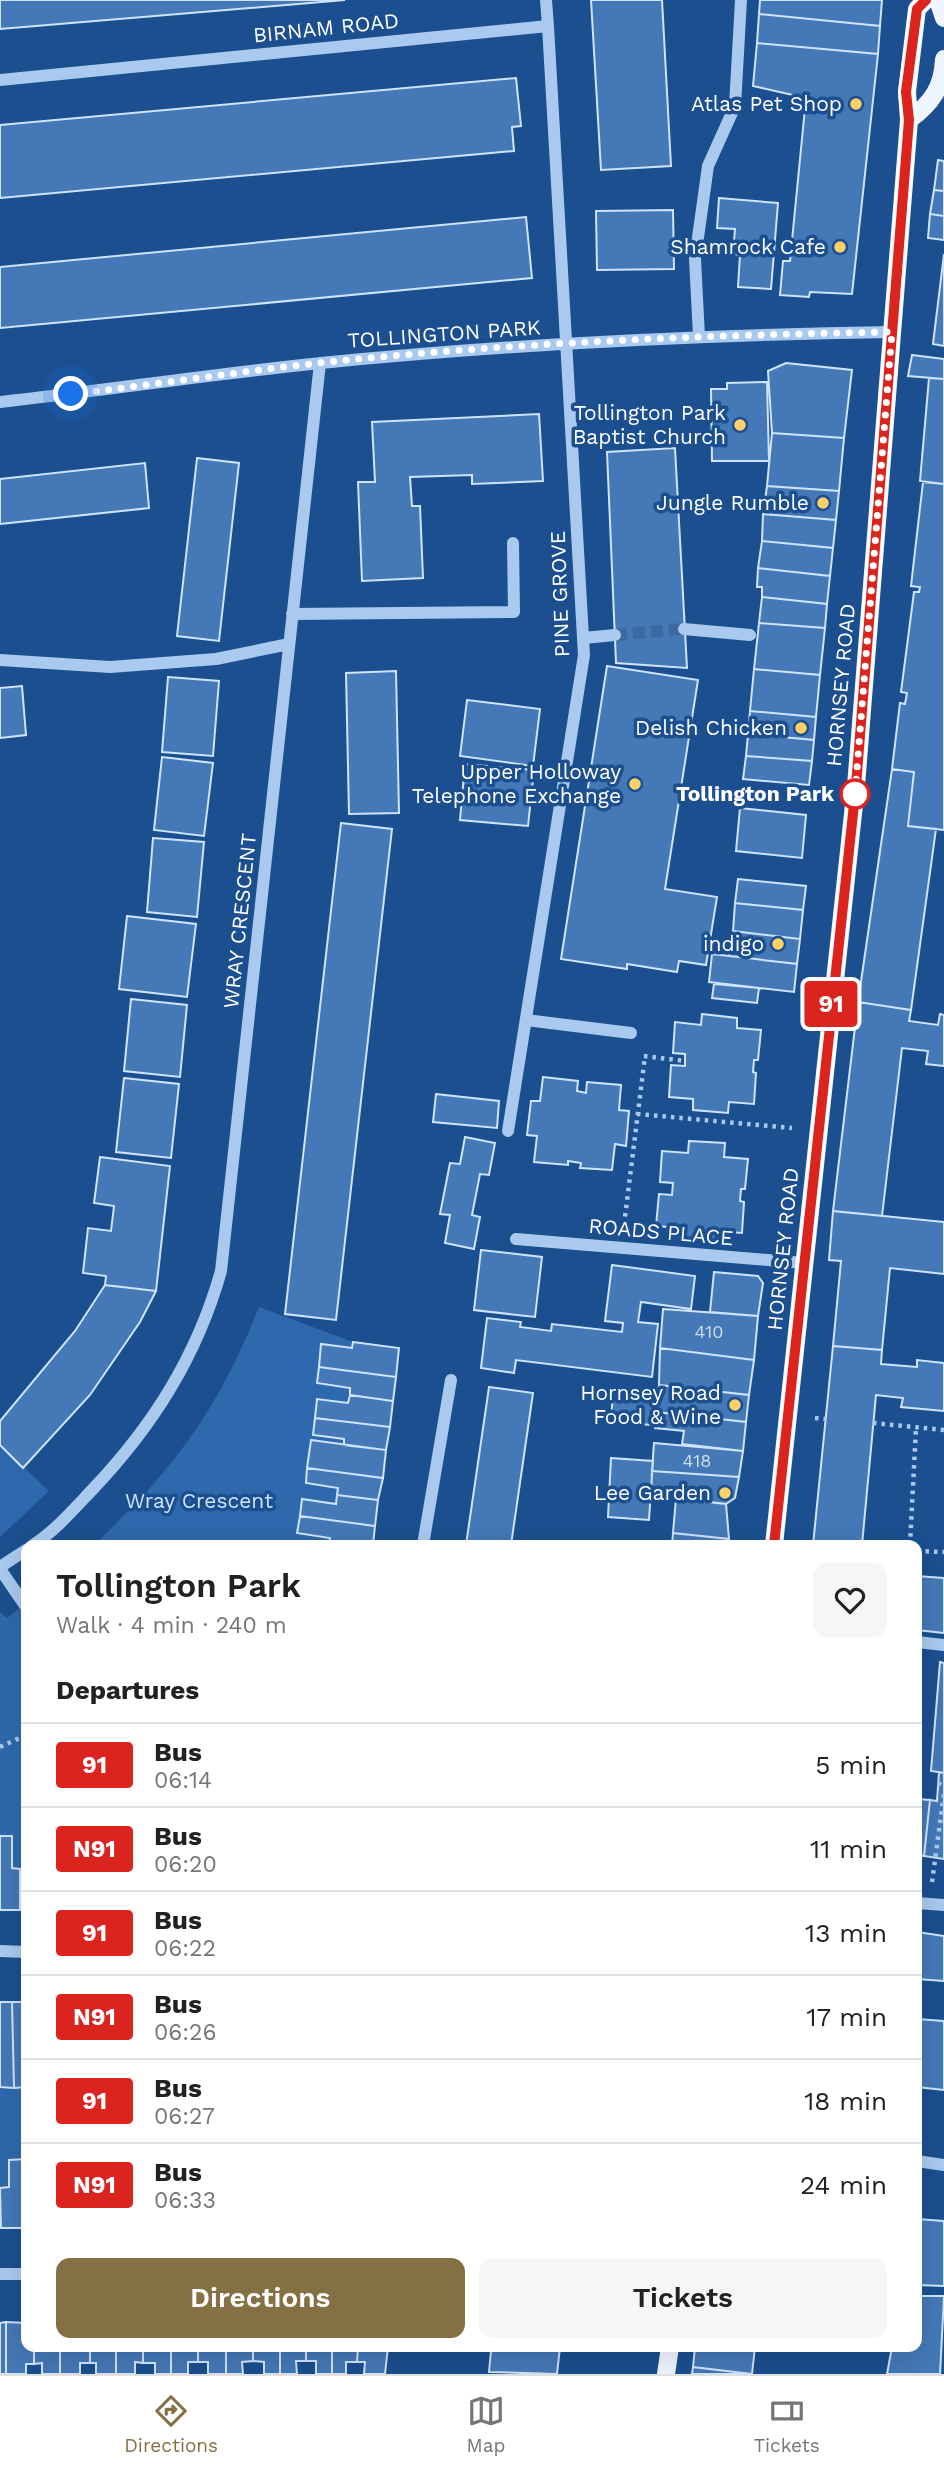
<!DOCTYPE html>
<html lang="en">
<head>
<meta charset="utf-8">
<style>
  :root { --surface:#fff; --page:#f6f6f6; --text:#202124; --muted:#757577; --line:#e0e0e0; --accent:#847042 }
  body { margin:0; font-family:"Work Sans",sans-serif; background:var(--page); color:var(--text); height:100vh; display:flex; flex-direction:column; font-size:26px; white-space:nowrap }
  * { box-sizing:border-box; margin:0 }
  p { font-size:23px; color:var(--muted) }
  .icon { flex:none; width:38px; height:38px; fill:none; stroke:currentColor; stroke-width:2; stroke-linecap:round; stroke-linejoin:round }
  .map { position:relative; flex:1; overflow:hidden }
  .drawer { position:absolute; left:21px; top:1540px; width:901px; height:812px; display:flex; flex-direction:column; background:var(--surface); border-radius:14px; box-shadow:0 7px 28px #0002 }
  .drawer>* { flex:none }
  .badge { padding:0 14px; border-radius:5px; font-size:24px; line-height:46px }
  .you { position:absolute; width:35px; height:35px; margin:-18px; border:5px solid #fff; border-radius:50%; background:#1a73e8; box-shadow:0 0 0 10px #1a73e833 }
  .map>.badge { position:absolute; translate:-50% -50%; box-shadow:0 0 0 4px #fff }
  h2 { padding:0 35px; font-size:26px; line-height:63px }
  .round { display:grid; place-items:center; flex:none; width:74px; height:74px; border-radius:14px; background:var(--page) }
  .summary { display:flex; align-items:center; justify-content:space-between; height:119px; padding:0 35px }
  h1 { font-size:33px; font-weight:600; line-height:52px }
  .cta { display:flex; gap:14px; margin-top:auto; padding:14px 35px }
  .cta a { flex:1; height:80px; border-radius:14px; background:var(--accent); color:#fff; font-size:28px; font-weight:600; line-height:80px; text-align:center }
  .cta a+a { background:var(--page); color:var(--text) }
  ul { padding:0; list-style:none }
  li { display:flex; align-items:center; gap:21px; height:84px; padding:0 35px; border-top:2px solid var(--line) }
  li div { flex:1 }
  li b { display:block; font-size:26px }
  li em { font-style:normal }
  li .badge { min-width:77px; font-weight:700; text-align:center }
  .tab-bar { display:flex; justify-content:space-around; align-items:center; height:98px; border-top:2px solid var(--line); background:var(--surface); font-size:19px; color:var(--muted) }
  .tab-bar a { display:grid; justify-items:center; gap:4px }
  .tab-bar .current { color:var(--accent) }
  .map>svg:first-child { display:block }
  .green { fill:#2e69ad }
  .building { fill:#4478b7; stroke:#cfe3fa; stroke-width:2 }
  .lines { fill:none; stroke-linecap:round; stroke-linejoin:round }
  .minor-tunnel { stroke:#3d69a0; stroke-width:12; stroke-dasharray:12 6; stroke-linecap:butt }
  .path { stroke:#a9c9ee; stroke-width:4.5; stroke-dasharray:3.5 5; stroke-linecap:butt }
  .minor { stroke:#a9c9ee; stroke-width:12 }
  .major { stroke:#f0f6ff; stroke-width:18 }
  .line-casing { stroke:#fff; stroke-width:16 }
  .line { stroke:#dc241f; stroke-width:10 }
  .walk { stroke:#fff; stroke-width:7; stroke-dasharray:0 12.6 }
  .poi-dot { fill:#ffd166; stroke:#1b4f8f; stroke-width:2.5 }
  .stop-dot { fill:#fff; stroke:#dc241f; stroke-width:3.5 }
  .labels { text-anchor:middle; stroke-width:7; stroke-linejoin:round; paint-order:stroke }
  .number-label { font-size:18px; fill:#d0dded }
  .street-label { font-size:21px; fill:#fff; stroke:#1b4f8f }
  .poi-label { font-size:21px; fill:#fff; stroke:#1b4f8f; text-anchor:end }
  .stop-label { font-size:21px; font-weight:bold; fill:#fff; stroke:#1b4f8f; text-anchor:end }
  .park-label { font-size:21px; fill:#cfe3fa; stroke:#1b4f8f }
</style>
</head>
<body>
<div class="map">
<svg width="944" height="2374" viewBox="0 0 944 2374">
  <rect width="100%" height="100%" fill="#1b4f8f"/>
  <!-- green -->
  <path class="green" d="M259,1307L353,1342L352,1348L321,1345L317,1383L350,1388L348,1403L317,1399L313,1434L344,1439V1445L311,1441L306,1483L338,1488L336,1504L302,1499L297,1533L330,1538L329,1545H94C174,1469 218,1410 259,1307Z
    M0,1445L49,1491L0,1537Z
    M26,1603V1868H12V1836H0V1612L7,1618Z
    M0,2087H26V2159L9,2160V2187L0,2188Z"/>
  <!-- building -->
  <path class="building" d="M0,0H345L0,29Z
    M591,0H662L671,166L601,170Z
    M760,0H882L880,26L759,14Z
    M759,14L880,26L878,54L757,43Z
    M757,43L878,54L852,294L810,292L809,297L780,295L783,261H790L806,98L753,86Z
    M516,78L521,126L512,127L514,151L0,198V125Z
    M938,160L944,161V191L934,190Z
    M934,190L944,191V216L930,214Z
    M719,198L778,203L771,289L738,287L740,255L733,254L735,229L717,228Z
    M673,210L674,269L597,270L596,211Z
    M930,214L944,216V240L928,238Z
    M526,217L532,278L0,328V267Z
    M944,254V346L933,344Z
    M912,355L944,359V379L908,376Z
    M786,363L852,370L844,438L772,433L768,371Z
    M929,378L944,379V484L920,481Z
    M767,382L769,461H712L711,389H727V383Z
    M539,414L543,481L472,484V475L410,477L412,506H420L423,578L362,581L358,482H375L372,422Z
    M772,433L844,438L839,491L767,486Z
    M675,448L687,668L616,663L607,452Z
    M197,458L239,463L219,641L177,636Z
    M145,463L149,508L0,524V479Z
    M923,482L944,484V830L908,826L914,772L892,769L900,703L905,704L907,693L901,692L914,592H919L920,587L911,586Z
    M767,486L839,491L836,520L763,514Z
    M763,514L836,520L833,548L762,541Z
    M762,541L833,548L830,576L758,568Z
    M758,568L830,576L827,604L762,597V587H757Z
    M762,597L827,604L825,628L759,623Z
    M759,623L825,628L820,675L754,669Z
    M607,666L698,680L665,889L717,897L706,965L679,961L677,972L627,964V969L561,959Z
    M754,669L820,675L816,717L750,711Z
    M396,671L399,813L349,814L346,673Z
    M168,677L219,681L213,756L162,752Z
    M22,686L26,735L0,738V688Z
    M467,700L540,709L533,766L460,756Z
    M750,711L816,717L814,740L748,734Z
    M748,734L814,740L812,761L746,756Z
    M746,756L812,761L809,785L743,779Z
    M162,757L213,763L204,836L154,830Z
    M465,764L534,770L528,826L460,820Z
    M892,769L914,772L908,826L936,829L911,1010L858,1002Z
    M740,808L806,815L802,858L736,851Z
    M341,823L392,829L336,1320L285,1314Z
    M153,838L204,842L197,917L147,912Z
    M738,879L806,886L803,910L735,903Z
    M735,903L803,910L800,939L733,931Z
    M127,916L196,924L187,997L119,989Z
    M733,931L800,939L797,964L729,956Z
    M712,954L797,964L794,992L709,982Z
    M714,984L759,988L757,1003L712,998Z
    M131,999L187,1005L180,1077L124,1071Z
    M858,1002L911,1010L909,1021L938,1025L940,1014L944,1015V1066L926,1064L928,1051L902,1048L882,1216L833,1211Z
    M702,1014L737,1018V1028L761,1030L758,1060H754L753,1072L756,1073L754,1104L729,1102L728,1113L693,1110V1099L669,1097L671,1065L685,1066V1054L673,1053L675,1022L701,1025Z
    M543,1077L578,1081L577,1091L586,1093L587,1082L621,1085L619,1110L629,1111L626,1146L615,1144L612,1170L580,1168L581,1163L568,1161V1165L534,1162L537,1136L527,1135L531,1101H540Z
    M124,1078L179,1084L171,1158L116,1152Z
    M436,1094L499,1101L497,1128L433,1122Z
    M465,1137L495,1143L489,1175L480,1174L472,1215L480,1217L474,1249L445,1243L450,1215L440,1214L450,1163L460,1164Z
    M689,1141L725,1143L724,1157L748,1159L745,1189H741L740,1201L744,1202L742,1233L716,1231V1241L680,1239V1228L656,1226L659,1194L672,1195L673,1183L660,1182L662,1151L688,1153Z
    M100,1157L170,1166L156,1291L105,1285L106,1276L83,1273L88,1228L111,1231L114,1206L94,1203Z
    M833,1211L944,1222V1274L890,1268L882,1350L833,1346L841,1261L829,1260Z
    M481,1250L542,1257L535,1317L474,1310Z
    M612,1265L695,1276L691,1309L641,1302L638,1322L658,1324L652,1377L516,1360L514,1373L481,1368L487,1318L521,1322L520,1327L551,1331L552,1324L622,1332L623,1323L605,1321Z
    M714,1272L758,1276L763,1283L758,1316L710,1312Z
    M105,1285L156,1291L140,1322L90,1395L23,1468L0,1445V1421L75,1331Z
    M663,1309L758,1316L754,1360L660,1348Z
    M353,1342L399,1348L396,1377L319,1367L321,1344L352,1348Z
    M833,1346L882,1350L881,1364L917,1367V1360L944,1363V1411L901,1407L903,1398L876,1395L862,1545H813Z
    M660,1348L754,1360L749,1395L659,1385Z
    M319,1367L396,1377L393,1401L350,1395V1388L317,1383Z
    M659,1385L749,1395L746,1422L656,1412Z
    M489,1387L533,1393L511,1545H466Z
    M613,1390L658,1392L655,1425L611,1423Z
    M350,1395L393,1401L390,1427L315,1418L317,1399L348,1403Z
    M656,1412L746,1422L743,1451L682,1444L684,1431L655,1428Z
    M315,1418L390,1427L386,1450L344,1445V1439L313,1435Z
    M311,1440L386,1450L383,1478L307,1468Z
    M654,1443L743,1451L739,1477L652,1471Z
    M611,1458L653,1461L649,1520L608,1517Z
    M307,1468L383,1478L378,1500L337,1495L338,1488L306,1483Z
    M652,1471L739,1477L735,1498L726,1504L651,1496Z
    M337,1495L378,1500L375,1526L300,1516L302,1499L336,1504Z
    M676,1498L726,1504L729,1539L673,1533Z
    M300,1516L375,1526L373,1545H329L330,1538L297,1533Z
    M673,1533L729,1539L728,1545H672Z
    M917,1576L944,1578V1633L917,1630Z
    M940,1662L944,1663V1773L931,1771Z
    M939,1772L944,1773V1859L924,1856L930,1800L937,1801Z
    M917,1799L930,1800L924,1856L917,1855Z
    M0,1836H12V1868L20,1869V1910H0Z
    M26,1868V1910H20V1869Z
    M917,1932L944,1936V1981L917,1979Z
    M0,2002H12L14,2088L0,2087Z
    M12,2002H26V2087L14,2088Z
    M917,2019L944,2021V2090L917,2087Z
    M26,2159V2228H1L0,2188L9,2187V2160Z
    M917,2219L944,2221V2286L917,2285Z
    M917,2296H944L940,2374H887L892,2347H917Z
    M6,2322V2374H0V2323Z
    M6,2322L26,2323V2347H34V2364H26V2374H6Z
    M34,2347H60V2374H42V2363L34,2364Z
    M60,2347H90V2363H80V2374H60Z
    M90,2347H116V2374H96V2363H90Z
    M116,2347H143V2363L135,2362V2374H116Z
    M143,2347H171V2374H155V2363H143Z
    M171,2347H198V2362H188V2374H171Z
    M198,2347H226V2374H208V2362H198Z
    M226,2347H253V2361L242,2362L243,2374H226Z
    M253,2347H280V2374H264V2362L253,2361Z
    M280,2347H306V2361H296L297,2374H280Z
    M306,2347H332V2374H316V2361H306Z
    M332,2347H358L357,2362H346V2374H332Z
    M358,2347H388L385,2374H364L365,2362H357Z
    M448,2347H560L557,2374L489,2372L491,2351Z
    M695,2347H755L752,2374L693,2367Z
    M693,2367L752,2374H692Z"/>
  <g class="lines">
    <!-- minor-tunnel -->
    <path class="minor-tunnel" d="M615,635L684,629"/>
    <!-- path -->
    <path class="path" d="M644,1056L685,1061
      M637,1114L792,1128
      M624,1225L645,1056
      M815,1418L826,1419
      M873,1423L944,1430
      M910,1545L916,1428
      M917,1551L944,1552
      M0,1747L26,1735
      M938,1783L944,1787
      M932,1882L944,1794"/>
    <!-- minor -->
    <path class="minor" d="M546,0L548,26
      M0,80L548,26L584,655L508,1131
      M699,336L695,259L708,166L735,106L741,0
      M0,402C107,390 214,374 321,363C511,344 702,335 892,332
      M292,614L514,612L513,543
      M684,629L750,635
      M583,638L615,635
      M0,660L110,667L216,659L289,644
      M526,1020L631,1033
      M516,1239L804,1263
      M33,1545C55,1531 74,1509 92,1490C153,1426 197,1356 221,1271L320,363
      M423,1545L451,1380
      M0,1567L26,1550
      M0,1569L24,1604
      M917,1642L944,1645
      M917,1903L944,1905
      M0,1951L26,1952
      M917,2161L944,2165
      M0,2274H26"/>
    <!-- major -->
    <path class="major" d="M938,0L944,18
      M909,120C932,103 943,87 944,59
      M774,1545L856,786L909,120L907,92L917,9L926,0
      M666,2374L670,2347"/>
  </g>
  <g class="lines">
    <defs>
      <path id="line" d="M774,1545L856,786L909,120L906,92L917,9L926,0"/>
    </defs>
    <!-- line casing -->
    <use href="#line" class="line-casing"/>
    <!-- line -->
    <use href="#line" class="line"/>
    <!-- walk -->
    <path class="walk" d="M71,394C154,385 236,372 319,363C509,343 701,335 892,332L855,794"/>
  </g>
  <!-- markers -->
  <g class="poi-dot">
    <circle cx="856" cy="104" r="7"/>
    <circle cx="840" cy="247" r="7"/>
    <circle cx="740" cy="425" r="7"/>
    <circle cx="823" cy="503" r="7"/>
    <circle cx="801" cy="728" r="7"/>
    <circle cx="635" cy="784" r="7"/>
    <circle cx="778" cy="944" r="7"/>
    <circle cx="735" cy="1405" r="7"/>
    <circle cx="725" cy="1493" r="7"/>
  </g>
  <circle class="stop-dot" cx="855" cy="794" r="14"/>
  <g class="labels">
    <!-- number labels -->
    <g class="number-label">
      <text x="709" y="1338">410</text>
      <text x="697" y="1467">418</text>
    </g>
    <!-- street labels -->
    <g class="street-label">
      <text transform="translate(326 28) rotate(-6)" y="7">BIRNAM ROAD</text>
      <text transform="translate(444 334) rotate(-4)" y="7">TOLLINGTON PARK</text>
      <text transform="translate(560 594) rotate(-92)" y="7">PINE GROVE</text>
      <text transform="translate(841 685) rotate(-85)" y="7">HORNSEY ROAD</text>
      <text transform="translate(240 921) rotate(-84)" y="7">WRAY CRESCENT</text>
      <text transform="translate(661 1232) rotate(5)" y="7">ROADS PLACE</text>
      <text transform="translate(783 1249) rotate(-84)" y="7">HORNSEY ROAD</text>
    </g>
    <!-- poi labels -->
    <g class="poi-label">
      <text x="842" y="111">Atlas Pet Shop</text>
      <text x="826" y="254">Shamrock Cafe</text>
      <text x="726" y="420">Tollington Park<tspan x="726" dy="24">Baptist Church</tspan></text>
      <text x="809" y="510">Jungle Rumble</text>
      <text x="787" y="735">Delish Chicken</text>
      <text x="621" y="779">Upper Holloway<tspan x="621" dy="24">Telephone Exchange</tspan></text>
      <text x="764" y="951">indigo</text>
      <text x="721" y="1400">Hornsey Road<tspan x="721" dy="24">Food &amp; Wine</tspan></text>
      <text x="711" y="1500">Lee Garden</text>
    </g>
    <!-- stop labels -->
    <g class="stop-label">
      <text x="834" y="801">Tollington Park</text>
    </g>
    <!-- park labels -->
    <g class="park-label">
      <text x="199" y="1508">Wray Crescent</text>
    </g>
  </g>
</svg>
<div class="you" style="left:71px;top:394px"></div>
<b class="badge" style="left:831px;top:1004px;background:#dc241f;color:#fff">91</b>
<section class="drawer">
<div class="summary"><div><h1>Tollington Park</h1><p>Walk · 4 min · 240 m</p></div><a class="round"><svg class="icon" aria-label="heart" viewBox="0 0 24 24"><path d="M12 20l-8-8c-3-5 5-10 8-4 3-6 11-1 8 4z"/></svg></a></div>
<h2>Departures</h2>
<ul>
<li><span class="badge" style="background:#dc241f;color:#fff">91</span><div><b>Bus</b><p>06:14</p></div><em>5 min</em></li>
<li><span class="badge" style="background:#dc241f;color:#fff">N91</span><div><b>Bus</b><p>06:20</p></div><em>11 min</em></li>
<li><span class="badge" style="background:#dc241f;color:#fff">91</span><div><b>Bus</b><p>06:22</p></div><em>13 min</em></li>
<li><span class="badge" style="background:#dc241f;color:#fff">N91</span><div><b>Bus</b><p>06:26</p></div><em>17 min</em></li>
<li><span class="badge" style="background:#dc241f;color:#fff">91</span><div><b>Bus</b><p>06:27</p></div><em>18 min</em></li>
<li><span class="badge" style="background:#dc241f;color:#fff">N91</span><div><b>Bus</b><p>06:33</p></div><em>24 min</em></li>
</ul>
<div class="cta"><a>Directions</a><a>Tickets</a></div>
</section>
</div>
<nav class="tab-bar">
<a class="current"><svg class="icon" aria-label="directions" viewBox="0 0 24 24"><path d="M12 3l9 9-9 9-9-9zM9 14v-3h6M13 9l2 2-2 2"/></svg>Directions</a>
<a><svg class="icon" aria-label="map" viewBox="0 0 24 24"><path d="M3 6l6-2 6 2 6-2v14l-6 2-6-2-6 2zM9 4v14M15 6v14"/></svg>Map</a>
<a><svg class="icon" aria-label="tickets" viewBox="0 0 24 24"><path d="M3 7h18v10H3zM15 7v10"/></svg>Tickets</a>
</nav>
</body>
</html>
